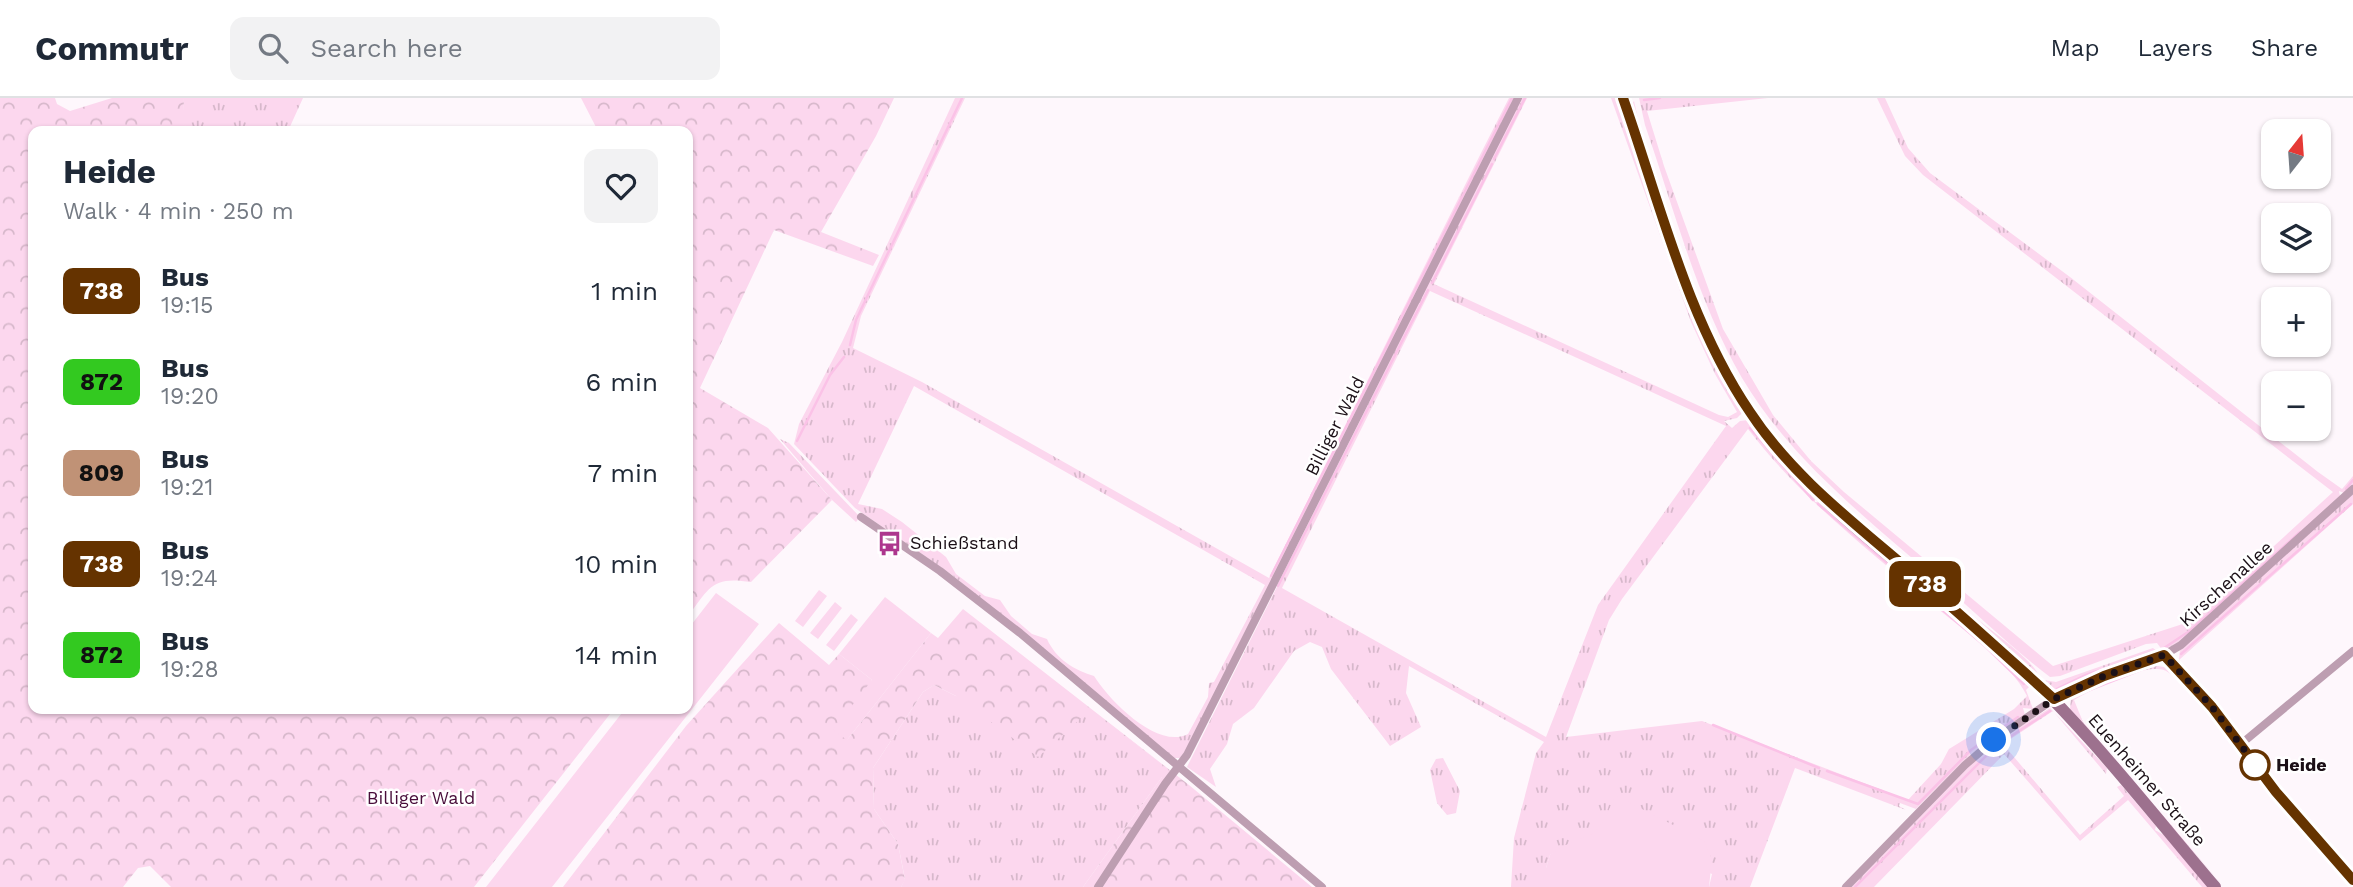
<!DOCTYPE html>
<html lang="en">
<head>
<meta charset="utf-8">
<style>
  :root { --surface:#fff; --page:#f2f2f3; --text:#1f2937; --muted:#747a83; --line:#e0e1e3 }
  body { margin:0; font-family:"Work Sans",sans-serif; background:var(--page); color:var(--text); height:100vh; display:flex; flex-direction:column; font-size:26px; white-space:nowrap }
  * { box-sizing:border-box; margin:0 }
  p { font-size:23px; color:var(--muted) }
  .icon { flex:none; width:38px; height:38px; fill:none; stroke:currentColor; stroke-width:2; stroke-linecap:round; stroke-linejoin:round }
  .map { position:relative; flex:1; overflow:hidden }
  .sheet { position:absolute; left:28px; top:28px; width:665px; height:588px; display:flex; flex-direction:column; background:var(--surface); border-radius:14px; box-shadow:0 2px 5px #0004 }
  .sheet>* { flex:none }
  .badge { padding:0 14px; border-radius:10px; font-size:24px; line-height:46px }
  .needle { width:46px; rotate:17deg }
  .buttons { position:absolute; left:2261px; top:21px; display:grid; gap:14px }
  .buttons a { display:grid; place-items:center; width:70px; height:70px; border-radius:14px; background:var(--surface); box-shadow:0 2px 5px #0004; font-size:35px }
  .you { position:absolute; width:35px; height:35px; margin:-18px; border:5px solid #fff; border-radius:50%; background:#1a73e8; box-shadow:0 0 0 10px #1a73e833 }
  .map>.badge { position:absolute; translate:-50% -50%; box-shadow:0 0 0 4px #fff }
  .round { display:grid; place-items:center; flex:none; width:74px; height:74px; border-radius:14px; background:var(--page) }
  .headline { display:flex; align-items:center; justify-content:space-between; height:119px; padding:0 35px }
  h1 { font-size:33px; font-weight:700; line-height:52px }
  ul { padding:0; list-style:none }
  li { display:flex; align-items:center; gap:21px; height:91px; padding:0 35px }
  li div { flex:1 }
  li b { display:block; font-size:26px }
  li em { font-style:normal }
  li .badge { min-width:77px; font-weight:700; text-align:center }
  header { display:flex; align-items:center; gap:42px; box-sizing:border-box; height:98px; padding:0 35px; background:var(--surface); border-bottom:2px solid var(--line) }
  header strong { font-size:33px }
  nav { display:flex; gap:38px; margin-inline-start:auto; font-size:24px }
  .search { width:490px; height:63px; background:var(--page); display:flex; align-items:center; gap:18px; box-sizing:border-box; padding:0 24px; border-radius:14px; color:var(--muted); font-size:26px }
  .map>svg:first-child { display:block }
  .grass { fill:url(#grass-tufts); fill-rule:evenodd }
  .forest { fill:url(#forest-crowns) }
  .garden { fill:#fcd7ee }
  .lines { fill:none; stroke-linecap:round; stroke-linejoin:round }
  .stream { stroke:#fbc2e7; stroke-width:2.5 }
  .minor { stroke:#bd9eb1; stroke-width:8 }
  .secondary { stroke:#9d718e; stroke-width:12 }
  .line-casing { stroke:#fff; stroke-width:16 }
  .line { stroke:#653300; stroke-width:10 }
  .walk { stroke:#1b1017; stroke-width:7; stroke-dasharray:0 12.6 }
  .stop-dot { fill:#fff; stroke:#653300; stroke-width:3.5 }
  .labels { text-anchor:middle; stroke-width:5; stroke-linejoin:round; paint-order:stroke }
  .street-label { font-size:18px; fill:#1b1017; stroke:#fff }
  .poi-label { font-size:18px; fill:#1b1017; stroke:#fff; text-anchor:start }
  .stop-label { font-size:18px; font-weight:bold; fill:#1b1017; stroke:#fff; text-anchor:start }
  .park-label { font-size:18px; fill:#480d3a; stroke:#fff }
</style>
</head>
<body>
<header>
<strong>Commutr</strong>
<div class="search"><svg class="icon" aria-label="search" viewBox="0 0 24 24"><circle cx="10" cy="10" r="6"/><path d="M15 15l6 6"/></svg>Search here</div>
<nav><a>Map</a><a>Layers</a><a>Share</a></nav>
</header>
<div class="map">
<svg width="2353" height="789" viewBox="0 0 2353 789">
  <defs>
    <pattern id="grass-tufts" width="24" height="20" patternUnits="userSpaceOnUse" patternTransform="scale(1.75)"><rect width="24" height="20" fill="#fcd7ee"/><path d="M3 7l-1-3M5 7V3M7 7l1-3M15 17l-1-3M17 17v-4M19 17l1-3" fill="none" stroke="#d7b8cb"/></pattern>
    <pattern id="forest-crowns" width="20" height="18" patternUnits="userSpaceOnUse" patternTransform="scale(1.75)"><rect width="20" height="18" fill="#fcd7ee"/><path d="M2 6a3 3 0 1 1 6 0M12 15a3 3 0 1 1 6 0" fill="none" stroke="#d7b8cb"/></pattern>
  </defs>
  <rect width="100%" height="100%" fill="#fef7fc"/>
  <!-- grass -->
  <path class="grass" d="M184,0H303L288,33H194L182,26Z
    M955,0H965L861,218L853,250L922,284L1269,480L1481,55L1509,0H1514L1189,648L1180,660H1174L952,477L855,410L794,346L799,326L842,244ZM914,288L1265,487L1214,584L1209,585L1208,599L1188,636C1157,652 1109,602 1094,578C1074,572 1056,561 1047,541L1032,536L1011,518L1000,502L985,498L956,476L946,459L902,424L882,411L858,406Z
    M1521,0H1527L1434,186L1719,317L1728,319L1737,314L1715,276L1691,224L1611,0H1617L1685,196L1743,314L1737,320L1724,323L1732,330L1740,323L1748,322L1815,400V404H1822L2003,561L2030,588L2026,592L2033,611L2023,610L2025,617L1970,657L1916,711L1900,705L1899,708L1906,712L1795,670L1750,789H1709L1712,776L1603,728L1593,738L1550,757L1546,770V789H1511L1514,740L1536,655L1544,644L1409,568L1406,595L1421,629L1390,648L1331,571L1322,549L1310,544L1294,553L1254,610L1233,626L1227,646L1210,671L1216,689L1187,669ZM1430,193L1726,328L1598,507L1546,639L1282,490ZM1748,331C1800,399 1866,450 1931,505C1960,530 2011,564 2027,598L2014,611L1949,651L1941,666L1908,702L1702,623L1566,639L1609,522L1622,501Z
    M1639,0H1768L1647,13L1664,68L1723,231L1773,317L1811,363L1844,394L2053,568L2192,523L2333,394L1923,77L1905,58L1877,0H1885L1908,50L1930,75L2070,179L2318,374L2342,391L2353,378V387L2344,395L2339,393L2340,398L2184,541L2163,553L2157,545L2146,546L2060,578L2050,579C2012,550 1977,516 1941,485C1869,422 1792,364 1742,280C1697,202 1674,111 1645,27Z
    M1634,3L1640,29C1678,138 1707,257 1784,347C1840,413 1912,465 1977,521C1993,534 2033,562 2039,578C2004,552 1972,519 1939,491C1834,402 1759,345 1703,215L1631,7Z
    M780,341L789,345L860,419L856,424L832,402Z
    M2353,396V406L2179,562L2180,552Z
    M2153,550L2159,555L2057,596L2044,582L2056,584Z
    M2147,566L2169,570L2177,581C2171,576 2166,571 2157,571C2139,569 2090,592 2074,602L2083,624L2224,789L2070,612L2071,599L2079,592Z
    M934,587L956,598L1090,611L1162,666V679L1083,789H901L905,781L898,746L874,711L873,670L923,594Z
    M2050,610L2107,670L2106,676L2053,613L2003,646L2080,737L2124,698L2117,689L2121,687L2156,728L2155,732L2164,737L2209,789H2202L2128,702L2080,743L2004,656L1874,789H1851L1972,664L2013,633Z
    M1443,660L1460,693L1456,715L1447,717L1437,705L1430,672L1436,661Z"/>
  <!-- forest -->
  <path class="forest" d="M0,0H55L57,6L70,13L112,0H184L183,26L194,33H33V611H614L474,789H171L150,768L138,770L123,789H0Z
    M581,0H894L876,38L821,134L879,157L873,168L774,132L700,290L768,330L832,402L751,484C712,478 710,489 688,518V33H598Z
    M963,511L1189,687L1312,789H1083L1162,679V666L1090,612L1038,659L956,598L934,587L923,594L873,670L874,711L898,746L905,782L901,789H563L686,628L779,525L829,567L839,556L872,582L847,642L931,535L938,540Z"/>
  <!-- garden -->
  <path class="garden" d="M819,492L827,498L803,529L795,523Z
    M716,495L759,526L552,789H486L625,611H688V531Z
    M885,499L931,535L847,642L833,632L872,582L839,556Z
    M835,504L842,510L818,541L810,535Z
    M851,516L858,522L834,553L826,547Z
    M1615,697L1704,743L1712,761L1709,789H1546V770L1550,757C1590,728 1593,754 1615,697Z"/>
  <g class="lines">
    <!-- stream -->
    <path class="stream" d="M1644,2L1660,0
      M1494,61L1525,0
      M1432,185L1492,66
      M850,247L856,222L962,0
      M1750,330L1813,402
      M797,343L830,277L844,259
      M2346,391L2353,382
      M1818,406L1985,548L2024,586
      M1271,478L1512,0
      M1278,488L1428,192
      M2164,550L2191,532L2300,434
      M2181,556L2351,406
      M2057,591L2086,577L2155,553
      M2074,598L2151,568
      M1713,627L1819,670
      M2002,644L2050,613
      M1827,673L1918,706L1971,652L2018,619
      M1855,789L1995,649"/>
    <!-- minor -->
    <path class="minor" d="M861,419L940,473L1020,535L1322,789
      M2164,557L2212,609L2309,735L2353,782
      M2241,646L2353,553
      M1098,789L1165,686L1187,657L1518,0
      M1846,789L1965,667L1994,642L2054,601L2104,578L2164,557L2181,547L2353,391"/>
    <!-- secondary -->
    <path class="secondary" d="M1623,0C1659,105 1687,220 1749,314C1817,415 1927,481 2015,564C2088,632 2150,713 2215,789"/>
  </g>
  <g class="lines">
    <defs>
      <path id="line" d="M1623,0C1660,105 1687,221 1750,314C1790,375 1848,420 1903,467C1955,511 2004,556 2054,601L2104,578L2164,557L2212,609L2276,694L2353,782"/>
    </defs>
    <!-- line casing -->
    <use href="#line" class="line-casing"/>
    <!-- line -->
    <use href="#line" class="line"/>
    <!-- walk -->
    <path class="walk" d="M1994,642L2054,601L2104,578L2164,557L2212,609L2258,670L2255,667"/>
  </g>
  <!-- icons -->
  <defs>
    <symbol id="bus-bare" viewBox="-9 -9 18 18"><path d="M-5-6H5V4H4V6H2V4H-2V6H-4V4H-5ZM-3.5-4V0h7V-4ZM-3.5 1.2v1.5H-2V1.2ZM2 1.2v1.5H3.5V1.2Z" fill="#ad378e" stroke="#fff" stroke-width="2.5" paint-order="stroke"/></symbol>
  </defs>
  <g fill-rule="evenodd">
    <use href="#bus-bare" x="872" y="428" width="35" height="35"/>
  </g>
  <!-- markers -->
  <circle class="stop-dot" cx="2255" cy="667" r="14"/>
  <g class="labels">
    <!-- street labels -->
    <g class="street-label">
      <text transform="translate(1335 328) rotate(-63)" y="6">Billiger Wald</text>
      <text transform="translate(2226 486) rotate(-42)" y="6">Kirschenallee</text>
      <text transform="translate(2147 682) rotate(49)" y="6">Euenheimer Straße</text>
    </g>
    <!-- poi labels -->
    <g class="poi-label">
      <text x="910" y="451">Schießstand</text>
    </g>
    <!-- stop labels -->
    <g class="stop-label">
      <text x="2276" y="673">Heide</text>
    </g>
    <!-- park labels -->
    <g class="park-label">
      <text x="421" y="706">Billiger Wald</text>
    </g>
  </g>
</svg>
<div class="buttons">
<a><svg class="needle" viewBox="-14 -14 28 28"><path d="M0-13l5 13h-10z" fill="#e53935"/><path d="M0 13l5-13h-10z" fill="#747a83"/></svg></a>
<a><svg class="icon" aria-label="layers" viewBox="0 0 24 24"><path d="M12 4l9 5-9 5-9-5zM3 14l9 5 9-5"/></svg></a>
<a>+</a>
<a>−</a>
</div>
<div class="you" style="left:1994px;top:642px"></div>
<b class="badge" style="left:1925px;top:486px;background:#653300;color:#fff">738</b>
<section class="sheet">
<div class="headline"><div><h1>Heide</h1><p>Walk · 4 min · 250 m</p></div><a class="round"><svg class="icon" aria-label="heart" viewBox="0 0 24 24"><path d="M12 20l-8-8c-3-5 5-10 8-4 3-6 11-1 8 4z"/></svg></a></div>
<ul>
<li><span class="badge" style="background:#653300;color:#fff">738</span><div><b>Bus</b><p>19:15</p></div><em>1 min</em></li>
<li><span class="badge" style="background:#33c920;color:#111">872</span><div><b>Bus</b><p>19:20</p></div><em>6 min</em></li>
<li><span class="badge" style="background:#c09276;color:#111">809</span><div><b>Bus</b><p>19:21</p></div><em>7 min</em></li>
<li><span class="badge" style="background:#653300;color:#fff">738</span><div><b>Bus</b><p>19:24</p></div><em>10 min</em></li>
<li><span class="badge" style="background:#33c920;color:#111">872</span><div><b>Bus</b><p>19:28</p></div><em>14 min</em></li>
</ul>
</section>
</div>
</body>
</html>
